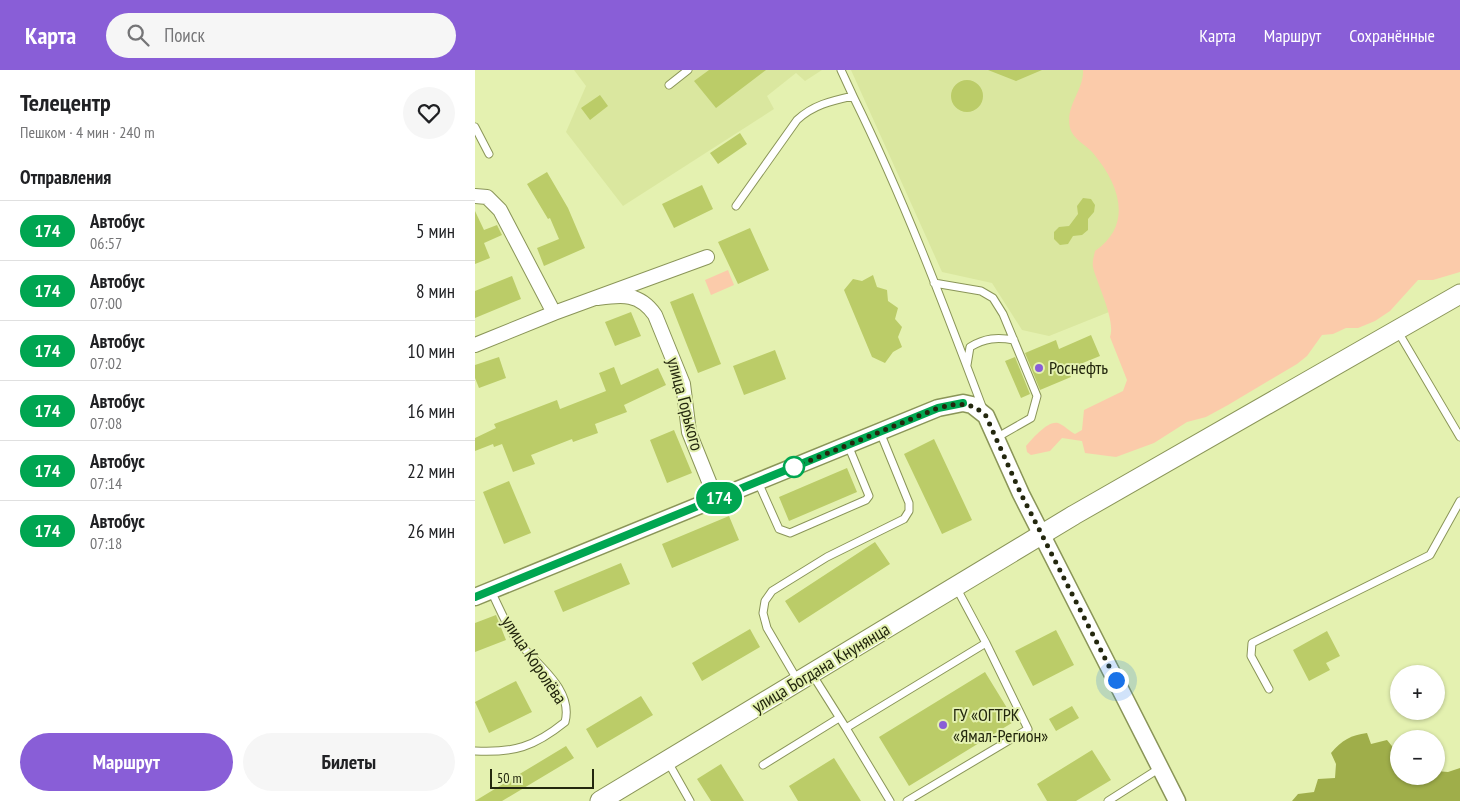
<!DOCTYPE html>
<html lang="ru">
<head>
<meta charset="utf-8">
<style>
  :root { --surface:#fff; --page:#f6f6f6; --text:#202124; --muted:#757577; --line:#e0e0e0; --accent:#895ed7 }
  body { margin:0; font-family:"PT Sans Narrow",sans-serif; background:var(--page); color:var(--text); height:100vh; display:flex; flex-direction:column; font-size:19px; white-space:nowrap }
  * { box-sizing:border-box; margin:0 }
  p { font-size:16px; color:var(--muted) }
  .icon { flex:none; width:28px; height:28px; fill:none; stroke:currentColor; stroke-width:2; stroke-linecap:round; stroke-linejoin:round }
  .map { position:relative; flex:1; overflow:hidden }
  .drawer { display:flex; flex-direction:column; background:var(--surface); width:475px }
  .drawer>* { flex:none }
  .badge { padding:0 10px; border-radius:16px; font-size:18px; line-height:32px }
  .buttons { position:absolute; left:915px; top:595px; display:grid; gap:10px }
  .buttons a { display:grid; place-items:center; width:55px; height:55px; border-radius:50%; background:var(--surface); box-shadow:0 1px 4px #0004; font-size:25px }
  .scale { position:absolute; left:15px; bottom:12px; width:104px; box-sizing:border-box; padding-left:5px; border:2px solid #23270e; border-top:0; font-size:14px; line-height:18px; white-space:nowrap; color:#23270e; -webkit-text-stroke:4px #e4f1b0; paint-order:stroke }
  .you { position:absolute; width:25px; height:25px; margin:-12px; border:4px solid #fff; border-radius:50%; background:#1a73e8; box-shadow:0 0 0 8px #1a73e833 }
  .map>.badge { position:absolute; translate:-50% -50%; box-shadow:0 0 0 2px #fff }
  h2 { padding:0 20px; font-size:19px; line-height:45px }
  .round { display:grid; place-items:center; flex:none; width:52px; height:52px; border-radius:26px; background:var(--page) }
  .summary { display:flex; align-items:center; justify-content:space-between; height:85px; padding:0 20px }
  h1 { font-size:24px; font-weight:800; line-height:38px }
  .cta { display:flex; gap:10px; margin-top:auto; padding:10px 20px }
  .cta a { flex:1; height:58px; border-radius:30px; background:var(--accent); color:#fff; font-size:20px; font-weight:800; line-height:58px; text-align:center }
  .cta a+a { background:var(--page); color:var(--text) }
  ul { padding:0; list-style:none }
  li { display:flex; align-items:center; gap:15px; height:60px; padding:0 20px; border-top:1px solid var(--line) }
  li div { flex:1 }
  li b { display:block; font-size:19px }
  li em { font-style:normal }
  li .badge { min-width:55px; font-weight:700; text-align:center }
  header { display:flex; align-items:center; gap:30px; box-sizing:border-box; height:70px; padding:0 25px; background:var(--accent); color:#fff }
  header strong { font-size:24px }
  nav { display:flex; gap:28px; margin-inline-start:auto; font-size:18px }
  .search { width:350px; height:45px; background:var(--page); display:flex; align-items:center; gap:12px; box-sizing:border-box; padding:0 18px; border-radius:28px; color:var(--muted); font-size:19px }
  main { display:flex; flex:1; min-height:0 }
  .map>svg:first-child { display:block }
  .built { fill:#dae79f }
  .green { fill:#fbcbaa }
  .water { fill:#9fae4a }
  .building { fill:#bbcc68 }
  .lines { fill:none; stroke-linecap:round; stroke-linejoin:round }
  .service-casing { stroke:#8a9558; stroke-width:9 }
  .minor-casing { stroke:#8a9558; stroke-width:16 }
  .tertiary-casing { stroke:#8a9558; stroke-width:19 }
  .secondary-casing { stroke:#8a9558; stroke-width:21 }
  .service { stroke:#fff; stroke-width:7 }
  .minor { stroke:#fff; stroke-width:14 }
  .tertiary { stroke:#fff; stroke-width:16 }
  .secondary { stroke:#fff; stroke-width:19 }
  .line-casing { stroke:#fff; stroke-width:11 }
  .line { stroke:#00a651; stroke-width:8 }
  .walk { stroke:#23270e; stroke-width:5; stroke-dasharray:0 9 }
  .poi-dot { fill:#895ed7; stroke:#e4f1b0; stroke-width:2 }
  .stop-dot { fill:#fff; stroke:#00a651; stroke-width:2.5 }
  .labels { text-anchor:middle; stroke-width:4; stroke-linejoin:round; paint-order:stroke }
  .poi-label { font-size:18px; fill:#23270e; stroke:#e4f1b0; text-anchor:start }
  .street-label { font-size:18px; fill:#23270e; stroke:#e4f1b0 }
</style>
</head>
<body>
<header>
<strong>Карта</strong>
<div class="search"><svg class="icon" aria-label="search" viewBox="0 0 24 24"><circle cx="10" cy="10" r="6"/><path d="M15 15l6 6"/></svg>Поиск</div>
<nav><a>Карта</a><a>Маршрут</a><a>Сохранённые</a></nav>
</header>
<main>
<section class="drawer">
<div class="summary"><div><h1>Телецентр</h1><p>Пешком · 4 мин · 240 m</p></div><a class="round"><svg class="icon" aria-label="heart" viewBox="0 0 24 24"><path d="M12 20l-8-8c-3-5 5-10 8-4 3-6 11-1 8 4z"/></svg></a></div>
<h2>Отправления</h2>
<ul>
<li><span class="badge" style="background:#00a651;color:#fff">174</span><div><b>Автобус</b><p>06:57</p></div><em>5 мин</em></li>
<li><span class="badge" style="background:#00a651;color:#fff">174</span><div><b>Автобус</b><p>07:00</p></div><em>8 мин</em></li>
<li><span class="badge" style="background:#00a651;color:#fff">174</span><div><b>Автобус</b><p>07:02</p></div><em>10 мин</em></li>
<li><span class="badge" style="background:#00a651;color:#fff">174</span><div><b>Автобус</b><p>07:08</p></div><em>16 мин</em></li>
<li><span class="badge" style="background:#00a651;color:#fff">174</span><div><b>Автобус</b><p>07:14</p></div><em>22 мин</em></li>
<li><span class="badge" style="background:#00a651;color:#fff">174</span><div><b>Автобус</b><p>07:18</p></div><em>26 мин</em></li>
</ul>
<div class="cta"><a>Маршрут</a><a>Билеты</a></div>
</section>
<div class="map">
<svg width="985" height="731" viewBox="0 0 985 731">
  <rect width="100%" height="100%" fill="#e4f1b0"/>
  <!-- built -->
  <path class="built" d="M99,0H347L330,11L321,3L292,26L299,39L148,136L91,62L111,16Z
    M376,0H615L694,151L649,236L574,266L547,260L517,213L467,202Z"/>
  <!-- green -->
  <path class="green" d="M608,0H985V202L958,210H943L915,241L900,251L883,258H871L858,264L847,265L832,286L822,294L753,335L731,347L712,352L679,373L641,387L610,383L607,371L587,368L575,381L556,385L552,382L551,376C557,369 573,350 583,353C589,355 594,361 600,364L607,360L609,340L648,321L652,310L635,267C641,250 622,214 618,197C617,192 619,186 620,181C659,154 644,114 618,83C611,75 598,69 595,58C590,35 609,21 608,0Z
    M253,200L259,215L236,225L230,210Z"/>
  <!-- water -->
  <path class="water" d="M892,663L896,674L912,670L921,681L924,680V706H961V701L973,702L985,698V731H817L823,724L839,722L843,709L860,708L861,694L856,683C867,670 876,665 892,663Z"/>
  <!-- building -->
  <path class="building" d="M234,0H291L241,38L219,11Z
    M513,0H567L541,11Z
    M476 26a16 16 0 1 1 32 0a16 16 0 1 1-32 0Z
    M125,25L133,36L115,50L106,38Z
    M265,63L272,74L243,94L235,83Z
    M72,102L93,138L110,178L69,196L62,178L84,169L75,148L73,149L52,114Z
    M227,115L238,139L199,158L187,134Z
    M608,128L616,129L620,135L619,142L613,149V160L607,165L598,166L593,174L585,175L579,169V162L584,157L594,156L603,144L602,136Z
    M0,141L9,160L22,155L27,165L9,173L15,188L0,194Z
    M275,158L294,200L263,214L243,172Z
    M398,205L402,217L412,220L413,231L423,238L420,249L427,257L423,267L427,277L418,282L410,293L397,287L369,220L378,209L387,211Z
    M37,206L46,229L0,248V221Z
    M218,223L246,294L223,303L195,232Z
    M156,242L166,266L140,276L130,252Z
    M616,265L625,286L593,299L596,307L565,320L550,283L581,270L584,279Z
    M300,280L311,309L269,325L258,296Z
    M24,287L31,308L4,318L0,308V295Z
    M540,287L555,324L546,328L530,291Z
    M139,297L146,315L183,298L191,315L149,335L152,342L120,354L123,363L98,372L97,369L56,385L60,394L38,402L27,374L19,377L18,374L0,381V368L21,358L19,354L82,330L85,339L131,321L124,303Z
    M199,360L217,403L192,413L175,370Z
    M459,369L497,450L467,464L429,384Z
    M372,398L382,422L314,451L304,427Z
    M34,411L56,463L29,474L8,422Z
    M254,446L264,470L197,498L187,474Z
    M400,472L415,494L324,553L310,531Z
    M146,493L155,514L88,542L79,521Z
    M21,545L31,570L0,582V553Z
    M275,559L285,577L227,611L217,593Z
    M581,560L599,595L558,616L540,581Z
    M852,561L865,586L851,593L855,600L834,611L818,580Z
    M510,602L540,651L434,716L404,667Z
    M41,611L57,642L14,663L0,632Z
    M166,626L178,645L122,678L111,659Z
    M597,636L604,648L581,661L574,649Z
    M91,676L99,688L27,731H0Z
    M617,680L636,710L601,731H572L562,714Z
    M359,688L386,731H323L314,716Z
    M246,694L269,731H236L222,709Z"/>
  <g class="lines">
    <defs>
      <path id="service" d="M366,0L378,26
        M194,15L213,0
        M0,57L14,84
        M261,136L322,50C338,35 356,31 378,26C428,127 468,233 508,339
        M459,213L506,221L518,228L528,244L562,326L556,348L521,368
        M922,260L985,367
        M492,295L495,277C510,268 522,267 539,270
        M283,412L304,459L315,463L391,430L394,426L373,375
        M337,604L371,658L511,573L481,517
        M323,611L292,558L288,543L290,531L297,521L352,487L429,449L434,441V433L405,362
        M794,619L776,586L777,573L955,485L985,431
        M371,658L415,731
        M0,681C39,683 59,677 90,652C99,618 59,593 41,569C31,555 24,537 16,521
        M193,692L215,731
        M288,695L364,648
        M432,731L553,659L511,573
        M633,731L685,698"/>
      <path id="minor" d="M0,126L12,127L25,140L79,243
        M122,228C146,225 164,222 180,245L208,314L214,362L241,429
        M0,275L79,243L232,187"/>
      <path id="tertiary" d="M0,527L463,338L488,333L497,335L511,346L546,424L702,731"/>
      <path id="secondary" d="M125,731L599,445L985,224"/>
    </defs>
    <!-- service casing -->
    <use href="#service" class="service-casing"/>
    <!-- minor casing -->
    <use href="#minor" class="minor-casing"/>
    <!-- tertiary casing -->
    <use href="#tertiary" class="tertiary-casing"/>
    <!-- secondary casing -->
    <use href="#secondary" class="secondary-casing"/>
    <!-- service -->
    <use href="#service" class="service"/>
    <!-- minor -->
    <use href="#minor" class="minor"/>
    <!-- tertiary -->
    <use href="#tertiary" class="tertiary"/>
    <!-- secondary -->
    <use href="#secondary" class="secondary"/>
  </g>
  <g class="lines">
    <defs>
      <path id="line" d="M0,527L463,338L488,333"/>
    </defs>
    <!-- line casing -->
    <use href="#line" class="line-casing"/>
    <!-- line -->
    <use href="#line" class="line"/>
    <!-- walk -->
    <path class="walk" d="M319,397L463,338C482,333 496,331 511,346L546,424L641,610"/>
  </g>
  <!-- markers -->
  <g class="poi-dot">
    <circle cx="564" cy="298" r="5"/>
    <circle cx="468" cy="655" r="5"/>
  </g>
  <circle class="stop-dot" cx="319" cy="397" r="10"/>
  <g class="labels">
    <!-- poi labels -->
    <g class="poi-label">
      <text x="574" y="304">Роснефть</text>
      <text x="478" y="651">ГУ «ОГТРК<tspan x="478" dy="21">«Ямал-Регион»</tspan></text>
    </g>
    <!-- street labels -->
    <g class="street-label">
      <text transform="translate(210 334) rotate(75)" y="6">улица Горького</text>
      <text transform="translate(59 590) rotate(56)" y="6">улица Королёва</text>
      <text transform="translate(346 598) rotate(-31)" y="6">улица Богдана Кнунянца</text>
    </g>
  </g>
</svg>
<div class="buttons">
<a>+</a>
<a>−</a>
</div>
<div class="scale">50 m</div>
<div class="you" style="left:641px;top:610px"></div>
<b class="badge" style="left:244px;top:428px;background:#00a651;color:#fff">174</b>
</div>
</main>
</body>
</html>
